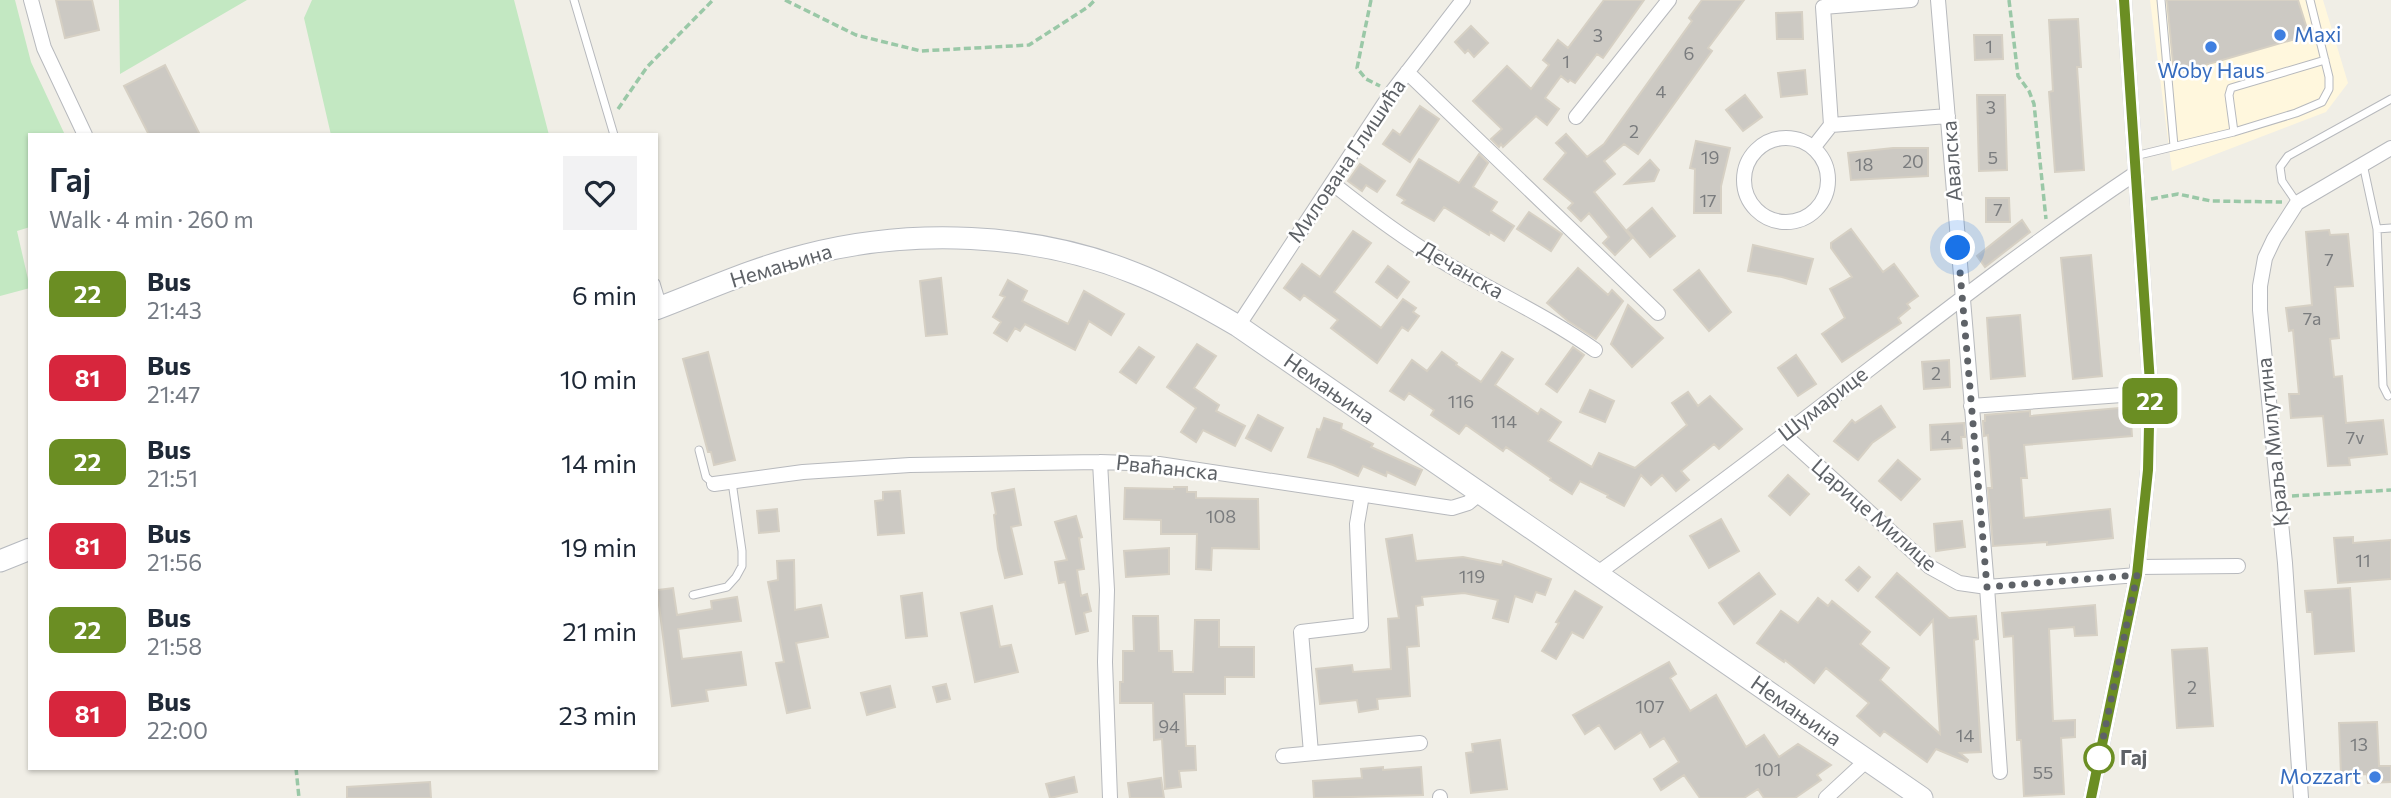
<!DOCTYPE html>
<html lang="en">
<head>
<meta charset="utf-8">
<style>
  :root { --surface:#fff; --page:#f2f2f3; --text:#1f2937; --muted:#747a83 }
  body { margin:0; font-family:Commissioner,sans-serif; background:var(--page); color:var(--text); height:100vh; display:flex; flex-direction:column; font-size:26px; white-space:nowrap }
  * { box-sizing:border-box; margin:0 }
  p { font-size:23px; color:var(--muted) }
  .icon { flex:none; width:38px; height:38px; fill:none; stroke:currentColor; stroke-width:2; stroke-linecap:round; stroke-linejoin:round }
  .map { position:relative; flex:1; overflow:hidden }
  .sheet { position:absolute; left:28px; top:133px; width:630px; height:637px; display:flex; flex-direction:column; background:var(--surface); border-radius:0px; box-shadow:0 2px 5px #0004 }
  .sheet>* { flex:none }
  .badge { padding:0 14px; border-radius:10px; font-size:24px; line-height:46px }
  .you { position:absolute; width:35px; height:35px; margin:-18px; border:5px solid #fff; border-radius:50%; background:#1a73e8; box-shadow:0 0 0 10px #1a73e833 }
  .map>.badge { position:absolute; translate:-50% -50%; box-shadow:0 0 0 4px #fff }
  .round { display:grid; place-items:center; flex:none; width:74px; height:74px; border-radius:0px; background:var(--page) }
  .headline { display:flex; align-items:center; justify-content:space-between; height:119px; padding:0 21px }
  h1 { font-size:33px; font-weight:600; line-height:52px }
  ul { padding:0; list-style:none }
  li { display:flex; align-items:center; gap:21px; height:84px; padding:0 21px }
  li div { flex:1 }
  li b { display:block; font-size:26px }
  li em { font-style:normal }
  li .badge { min-width:77px; font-weight:700; text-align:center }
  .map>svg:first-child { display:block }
  .commercial { fill:#fff7dd }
  .green { fill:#c3e8c2 }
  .building { fill:#ccc9c3; stroke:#d6d0c4; stroke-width:2 }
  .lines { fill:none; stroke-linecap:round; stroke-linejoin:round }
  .lane-casing { stroke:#b7b9bd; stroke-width:9 }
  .street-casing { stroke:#b7b9bd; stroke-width:16 }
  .secondary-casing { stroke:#b8bbc0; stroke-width:23 }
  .path { stroke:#9ac8a7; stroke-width:3.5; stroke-dasharray:7 3.5; stroke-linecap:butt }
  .lane { stroke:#fff; stroke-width:7 }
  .street { stroke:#fff; stroke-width:14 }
  .secondary { stroke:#fff; stroke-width:21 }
  .line-casing { stroke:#fff; stroke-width:16 }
  .line { stroke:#6b8e23; stroke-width:10 }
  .walk { stroke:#5e6267; stroke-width:7; stroke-dasharray:0 12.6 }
  .shop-dot { fill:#3f7fe0; stroke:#fff; stroke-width:2.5 }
  .stop-dot { fill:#fff; stroke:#6b8e23; stroke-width:3.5 }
  .labels { text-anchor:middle; stroke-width:5; stroke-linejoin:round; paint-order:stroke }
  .number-label { font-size:18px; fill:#7a7c7e }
  .shop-label { font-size:21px; fill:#366cbe; stroke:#fff; text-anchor:start }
  .street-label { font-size:21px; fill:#5e6267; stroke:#fff }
  .stop-label { font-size:21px; font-weight:bold; fill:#5e6267; stroke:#fff; text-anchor:start }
</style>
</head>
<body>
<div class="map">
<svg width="2391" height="798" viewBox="0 0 2391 798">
  <rect width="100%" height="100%" fill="#f0eee6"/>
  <!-- commercial -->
  <path class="commercial" d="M2150,0H2323L2348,83L2326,112L2172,171Z"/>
  <!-- green -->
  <path class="green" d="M0,0H15L31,62L65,135H30V227L17,231L30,288L0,296Z
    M119,0H247L120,74Z
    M312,0H514L549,135H331L304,18Z"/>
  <!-- building -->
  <path class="building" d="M56,0H92L99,30L65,38Z
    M1604,0H1644L1603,58L1597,54L1575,83L1570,80L1568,82L1561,76L1545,98L1559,109L1547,125L1536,116L1503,147L1501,144L1499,147L1491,139L1502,129L1473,101L1507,66L1531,89L1549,65L1543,60L1558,40L1568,48Z
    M1702,0H1744L1708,48L1712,51L1638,154L1624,144L1604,161L1615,174L1594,192L1632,238L1615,255L1603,243L1609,237L1589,213L1581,221L1568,208L1573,203L1544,179L1566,153L1556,143L1566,134L1587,157L1604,144L1692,21L1689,18Z
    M2167,0H2298L2309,35L2174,74Z
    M1802,12L1803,39H1777L1776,13Z
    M2078,19L2081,67H2077L2084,170L2055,172L2049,92L2053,91L2049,20Z
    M1471,26L1488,43L1474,57L1468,50L1465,53L1455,42Z
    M1974,35H2002L2003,59L1975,60Z
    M165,65L200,135H149L124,86Z
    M1805,70L1807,94L1781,97L1778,73Z
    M1745,95L1762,117L1743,131L1726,110Z
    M1977,95H2005L2007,170L1979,171Z
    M1420,106L1439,119L1410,162L1383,144L1393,130L1400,135Z
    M1696,141L1730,148L1721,186V213H1694L1695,169L1690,168Z
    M1893,148H1928V176L1851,180L1848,153Z
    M1479,154L1488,163L1473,187L1497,202L1491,211L1514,226L1504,241L1490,232L1489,235L1444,207L1434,221L1402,203L1405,200L1397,195L1419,159L1459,183Z
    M1650,160L1659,170L1654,181L1625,184Z
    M1360,164L1385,181L1377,192L1366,185L1362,191L1348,181Z
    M1986,198H2009L2010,222H1986Z
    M1652,208L1675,236L1650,257L1627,230Z
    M1529,212L1562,234L1551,251L1517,229Z
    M2022,220L2030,232L1985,267L1977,256Z
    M1851,229L1883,272L1894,264L1918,296L1907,304L1910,308L1898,318L1901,323L1842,362L1822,334L1845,318L1830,289L1852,277L1831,248V243Z
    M2329,230L2330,235L2348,234L2353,286L2335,287L2339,338L2330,339L2334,377L2342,376L2346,423L2383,420L2387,454L2349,458L2350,465L2328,466L2323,416L2291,418L2289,394H2299L2293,330L2289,331L2286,308L2312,305L2306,232Z
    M1353,231L1371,243L1334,292L1381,328L1403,299L1416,308L1413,312L1419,316L1408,331L1402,327L1377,363L1331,328L1338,320L1304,295L1300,300L1284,288L1302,264L1320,277Z
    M1753,245L1813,259L1806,284L1782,277L1748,271Z
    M2091,255L2102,376L2073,379L2061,258Z
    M1388,266L1409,282L1397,298L1376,282Z
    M1578,268L1608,295L1612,290L1623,301L1596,339L1568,321L1547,303Z
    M1699,270L1731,312L1709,331L1674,290Z
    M941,278L947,334L926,336L920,281Z
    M1008,280L1027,291L1022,301L1068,324L1084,291L1124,314L1111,335L1089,321L1075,350L1025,324L1020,331L1015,328L1007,341L994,333L1001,322L993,317L1005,297L1000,295Z
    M1628,305L1663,338L1632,367L1611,344Z
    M2020,315L2025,376L1991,379L1987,318Z
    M1197,344L1216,356L1194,388L1219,405L1216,411L1245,426L1235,446L1203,430L1196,442L1181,432L1196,408L1167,387Z
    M1139,347L1154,357L1136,383L1120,372Z
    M1573,347L1584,355L1557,392L1546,384Z
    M708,352L735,460L714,465L711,452H708L683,359Z
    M1442,352L1457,363L1456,365L1481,382L1502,352L1513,359L1495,385L1538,414L1541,409L1561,422L1548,441L1592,467L1599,453L1635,468L1687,425L1672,403L1688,392L1698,406L1710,396L1742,429L1719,449L1714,444L1681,471L1689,480L1676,491L1662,475L1651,485L1641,475L1624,506L1607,497L1608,495L1580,481L1572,494L1550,480L1551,478L1506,447L1503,451L1466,425L1459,434L1431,415L1434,410L1409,393L1404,400L1390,391L1412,360L1427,371Z
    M1796,355L1816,384L1798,396L1778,368Z
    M1949,360L1950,387L1924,389L1922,362Z
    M1590,390L1614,401L1605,422L1580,412Z
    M1881,406L1895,427L1872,443L1858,460L1834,441L1852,420L1855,423Z
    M2130,407L2132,436L2024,445L2027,478H2021L2024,518L2110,509L2113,538L2047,545V542L1993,546L1988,488H1992L1988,435L1984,436L1983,421H1985V415L2030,411V416Z
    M1258,415L1283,428L1271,451L1246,438Z
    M1324,418L1342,424L1341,429L1373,444L1371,447L1422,470L1415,485L1387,472L1386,476L1363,466L1358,476L1333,465L1308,457L1317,429L1320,430Z
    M1964,423L1965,437H1961L1962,448L1931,450L1930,425Z
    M1898,460L1920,479L1901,500L1879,481Z
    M1788,475L1809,494L1790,515L1769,496Z
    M1174,487H1187V492H1196V498L1258,499L1259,549L1212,548L1211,570L1196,569L1197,534H1161V520L1124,519L1125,488L1174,489Z
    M1014,489L1021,525L1011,527L1022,574L1005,578L998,549L994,515L996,514L992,493Z
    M900,491L904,533L878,535L875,501L883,500V492Z
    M777,509L779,531L759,533L757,511Z
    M1076,516L1082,537L1079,538L1084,569L1077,570L1081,596L1087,594L1091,611L1084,613L1088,631L1076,634L1065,582L1059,583L1055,562L1067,560L1055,522Z
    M1721,519L1739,551L1709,568L1690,536Z
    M1962,521L1965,547L1936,551L1934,524Z
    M1412,535L1416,561L1463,557L1502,565L1503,561L1551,579L1545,595L1536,592L1532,602L1515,596L1508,622L1493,618L1498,600L1464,593L1422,597L1423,605L1416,606L1419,646L1407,647L1410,696L1377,699L1378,709L1359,712L1357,700L1320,704L1316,669L1352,665L1353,672L1391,669L1388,619L1399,618L1386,539Z
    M2353,537V543L2391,540V579L2338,583L2334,538Z
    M1169,548V574L1126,577L1124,551Z
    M794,560L795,610L821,605L828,637L796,643L810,708L787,713L776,663L784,662L768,582L778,580L777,561Z
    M1859,567L1870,577L1858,591L1846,580Z
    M1759,573L1775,594L1734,624L1719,603Z
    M1897,573L1949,618L1976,616L1978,639L1974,640L1981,752L1960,753L1968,760L1967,762L1936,749L1927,762L1884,731L1880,736L1857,716L1869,703L1826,668L1814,683L1785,660L1784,662L1757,643L1781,611L1798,623L1818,598L1828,606L1832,601L1870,632L1860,644L1889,668L1880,680L1940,734L1933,620L1920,635L1876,597Z
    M673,588L677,615L712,609L711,601L737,597L741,621L678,629L682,659L741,652L746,685L706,690L708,701L672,706L657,590Z
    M2350,588L2354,651L2315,654L2312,612H2307L2305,591Z
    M1575,591L1602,607L1583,638L1572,632L1556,659L1542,651L1559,623L1556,622Z
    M922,593L927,636L906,638L901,596Z
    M2095,605L2097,635L2075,636L2074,627L2049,629L2053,721L2075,720V737L2061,738L2064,794L2024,796L2021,740H2017L2013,636L2004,637L2002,613Z
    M992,606L1000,647L1011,645L1018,672L975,682L961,613Z
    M1133,616H1158L1159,651H1172L1173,672H1193L1195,620H1219V647H1254V677H1225V694H1184L1186,746H1195L1196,770L1179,771L1181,787L1165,789L1162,739L1154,740L1153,703H1120V682H1123V651H1134Z
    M2207,648L2213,726L2177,728L2172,650Z
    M1669,662L1676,674L1670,678L1690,711L1716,695L1746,747L1764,735L1779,757L1798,744L1831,765L1817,775L1821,780L1795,798H1764L1758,789L1744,798H1700L1684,775L1661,790L1654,779L1679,762L1664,738L1650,747L1641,732L1615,749L1599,725L1585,734L1573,715Z
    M946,684L950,699L937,702L933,687Z
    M890,686L895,707L867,715L861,693Z
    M2377,722L2379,766H2391V782L2368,783L2367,774L2341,775L2339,723Z
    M1500,740L1507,789L1471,793L1466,753L1473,752L1472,744Z
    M1383,767V770L1421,767L1423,795L1314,798L1313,781L1362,778L1361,769Z
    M1074,777L1077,792L1050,798L1046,784Z
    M1161,778L1164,798H1130L1128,783Z
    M430,782L431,798H347V787Z"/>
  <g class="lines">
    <defs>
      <path id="lane" d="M574,0L614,135
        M2161,0L2174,146
        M2234,132L2229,95L2231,88L2325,60
        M2135,156L2234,132L2296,113L2322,102L2329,89V77L2310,0
        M2363,164L2377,229L2383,386L2388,396
        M2297,203L2282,181L2280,167L2288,156L2391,99
        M2377,229L2391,228
        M656,283L662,303
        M699,450L706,477L714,484
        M693,595L727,587L736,577L742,566V551L732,482"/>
      <path id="street" d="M31,0L44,48L85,135
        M1938,0L1987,587L2000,772
        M1407,72L1658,313
        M1576,117L1669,0
        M1831,125L1823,7L1911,0
        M1744 180a42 42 0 1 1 84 0a42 42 0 1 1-84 0Z
        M1813,148L1831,125L1948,116
        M1332,183C1366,210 1400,236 1437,258C1489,290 1544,314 1595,350
        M1238,326L1392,92L1463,0
        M1971,406L2150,393
        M1784,435L1930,567L1959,583L1987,587L2137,575
        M1100,462L1107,590L1105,662L1110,798
        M714,484L803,472L910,465L1100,462L1159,464L1452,508L1468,503L1479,494
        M2137,567L2238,566
        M1598,573C1661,527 1724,481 1786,433C1902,345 2015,254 2136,173
        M1311,753L1301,632L1361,625L1357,524L1362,495
        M1283,756L1420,743
        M1440,797V798
        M1826,798L1867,760
        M2091,798L2137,575L2148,470L2150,383L2124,0
        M2301,798L2285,563L2260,310V286L2265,258L2274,239L2297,203L2391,148"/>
      <path id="secondary" d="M656,309C706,290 754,268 806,255C910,228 1033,232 1134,273C1170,287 1204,306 1238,326L1922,798
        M0,561L30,549"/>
    </defs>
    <!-- lane casing -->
    <use href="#lane" class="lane-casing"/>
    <!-- street casing -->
    <use href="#street" class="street-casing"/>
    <!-- secondary casing -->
    <use href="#secondary" class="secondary-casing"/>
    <!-- path -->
    <path class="path" d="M785,0L856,35L921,51L1029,45L1088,7L1095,0
      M1371,0L1357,68L1366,79L1380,86
      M2009,0L2018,76L2029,91L2034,104L2046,219
      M618,109L647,67L713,0
      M2151,199L2178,194L2211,201L2282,202
      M2292,496L2391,490
      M296,768L299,798"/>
    <!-- lane -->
    <use href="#lane" class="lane"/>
    <!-- street -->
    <use href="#street" class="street"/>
    <!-- secondary -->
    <use href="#secondary" class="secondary"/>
  </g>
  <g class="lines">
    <defs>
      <path id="line" d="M2091,798L2137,575L2148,470L2150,383L2124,0"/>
    </defs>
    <!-- line casing -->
    <use href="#line" class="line-casing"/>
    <!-- line -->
    <use href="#line" class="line"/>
    <!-- walk -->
    <path class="walk" d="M1958,248L1987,587L2137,575L2099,758"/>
  </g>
  <!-- markers -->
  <g class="shop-dot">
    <circle cx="2280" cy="35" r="7"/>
    <circle cx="2211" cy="47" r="7"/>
    <circle cx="2375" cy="777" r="7"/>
  </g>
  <circle class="stop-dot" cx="2099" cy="758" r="14"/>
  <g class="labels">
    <!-- number labels -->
    <g class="number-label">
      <text x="1598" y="42">3</text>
      <text x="1989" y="53">1</text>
      <text x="1689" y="60">6</text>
      <text x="1566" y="68">1</text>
      <text x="1661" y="98">4</text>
      <text x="1991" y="114">3</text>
      <text x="1634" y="138">2</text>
      <text x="1710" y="164">19</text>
      <text x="1993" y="164">5</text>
      <text x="1913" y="168">20</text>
      <text x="1864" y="171">18</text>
      <text x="1708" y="207">17</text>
      <text x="1998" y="216">7</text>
      <text x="2329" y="266">7</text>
      <text x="2312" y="325">7a</text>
      <text x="1936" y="380">2</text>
      <text x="1461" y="408">116</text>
      <text x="1504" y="428">114</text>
      <text x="1946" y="443">4</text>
      <text x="2355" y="444">7v</text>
      <text x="1221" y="523">108</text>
      <text x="2363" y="567">11</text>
      <text x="1472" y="583">119</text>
      <text x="2192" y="694">2</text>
      <text x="1650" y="713">107</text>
      <text x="1169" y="733">94</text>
      <text x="1965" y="742">14</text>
      <text x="2359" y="751">13</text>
      <text x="1768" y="776">101</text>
      <text x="2043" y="779">55</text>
    </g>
    <!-- shop labels -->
    <g class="shop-label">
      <text x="2294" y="42">Maxi</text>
      <text x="2211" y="78" text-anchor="middle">Woby Haus</text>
      <text x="2361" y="784" text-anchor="end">Mozzart</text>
    </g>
    <!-- street labels -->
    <g class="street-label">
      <text transform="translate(1347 161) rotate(-56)" y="7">Милована Глишића</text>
      <text transform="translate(1952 161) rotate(-94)" y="7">Авалска</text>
      <text transform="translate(781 266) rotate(-17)" y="7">Немањина</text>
      <text transform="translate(1461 270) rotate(30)" y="7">Дечанска</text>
      <text transform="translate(1329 389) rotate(35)" y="7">Немањина</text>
      <text transform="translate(1823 404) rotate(-38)" y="7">Шумарице</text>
      <text transform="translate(2273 442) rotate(-96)" y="7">Краља Милутина</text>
      <text transform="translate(1167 468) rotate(6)" y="7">Рваћанска</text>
      <text transform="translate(1874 515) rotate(41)" y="7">Царице Милице</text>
      <text transform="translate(1796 711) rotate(35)" y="7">Немањина</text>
    </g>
    <!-- stop labels -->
    <g class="stop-label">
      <text x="2120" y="765">Гај</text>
    </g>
  </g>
</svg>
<div class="you" style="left:1958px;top:248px"></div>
<b class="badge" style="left:2150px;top:401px;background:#6b8e23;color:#fff">22</b>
<section class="sheet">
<div class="headline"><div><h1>Гај</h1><p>Walk · 4 min · 260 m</p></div><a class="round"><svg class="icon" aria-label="heart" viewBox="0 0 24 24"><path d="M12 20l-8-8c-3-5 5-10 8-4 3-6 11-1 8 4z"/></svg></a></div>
<ul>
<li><span class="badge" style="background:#6b8e23;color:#fff">22</span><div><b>Bus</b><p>21:43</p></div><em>6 min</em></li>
<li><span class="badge" style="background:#d7263d;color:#fff">81</span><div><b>Bus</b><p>21:47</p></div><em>10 min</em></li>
<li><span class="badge" style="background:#6b8e23;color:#fff">22</span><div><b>Bus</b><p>21:51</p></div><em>14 min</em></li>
<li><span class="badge" style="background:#d7263d;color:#fff">81</span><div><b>Bus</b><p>21:56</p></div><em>19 min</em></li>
<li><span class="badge" style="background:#6b8e23;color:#fff">22</span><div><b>Bus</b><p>21:58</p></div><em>21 min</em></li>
<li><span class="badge" style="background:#d7263d;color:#fff">81</span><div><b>Bus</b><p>22:00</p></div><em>23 min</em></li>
</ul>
</section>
</div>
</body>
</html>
